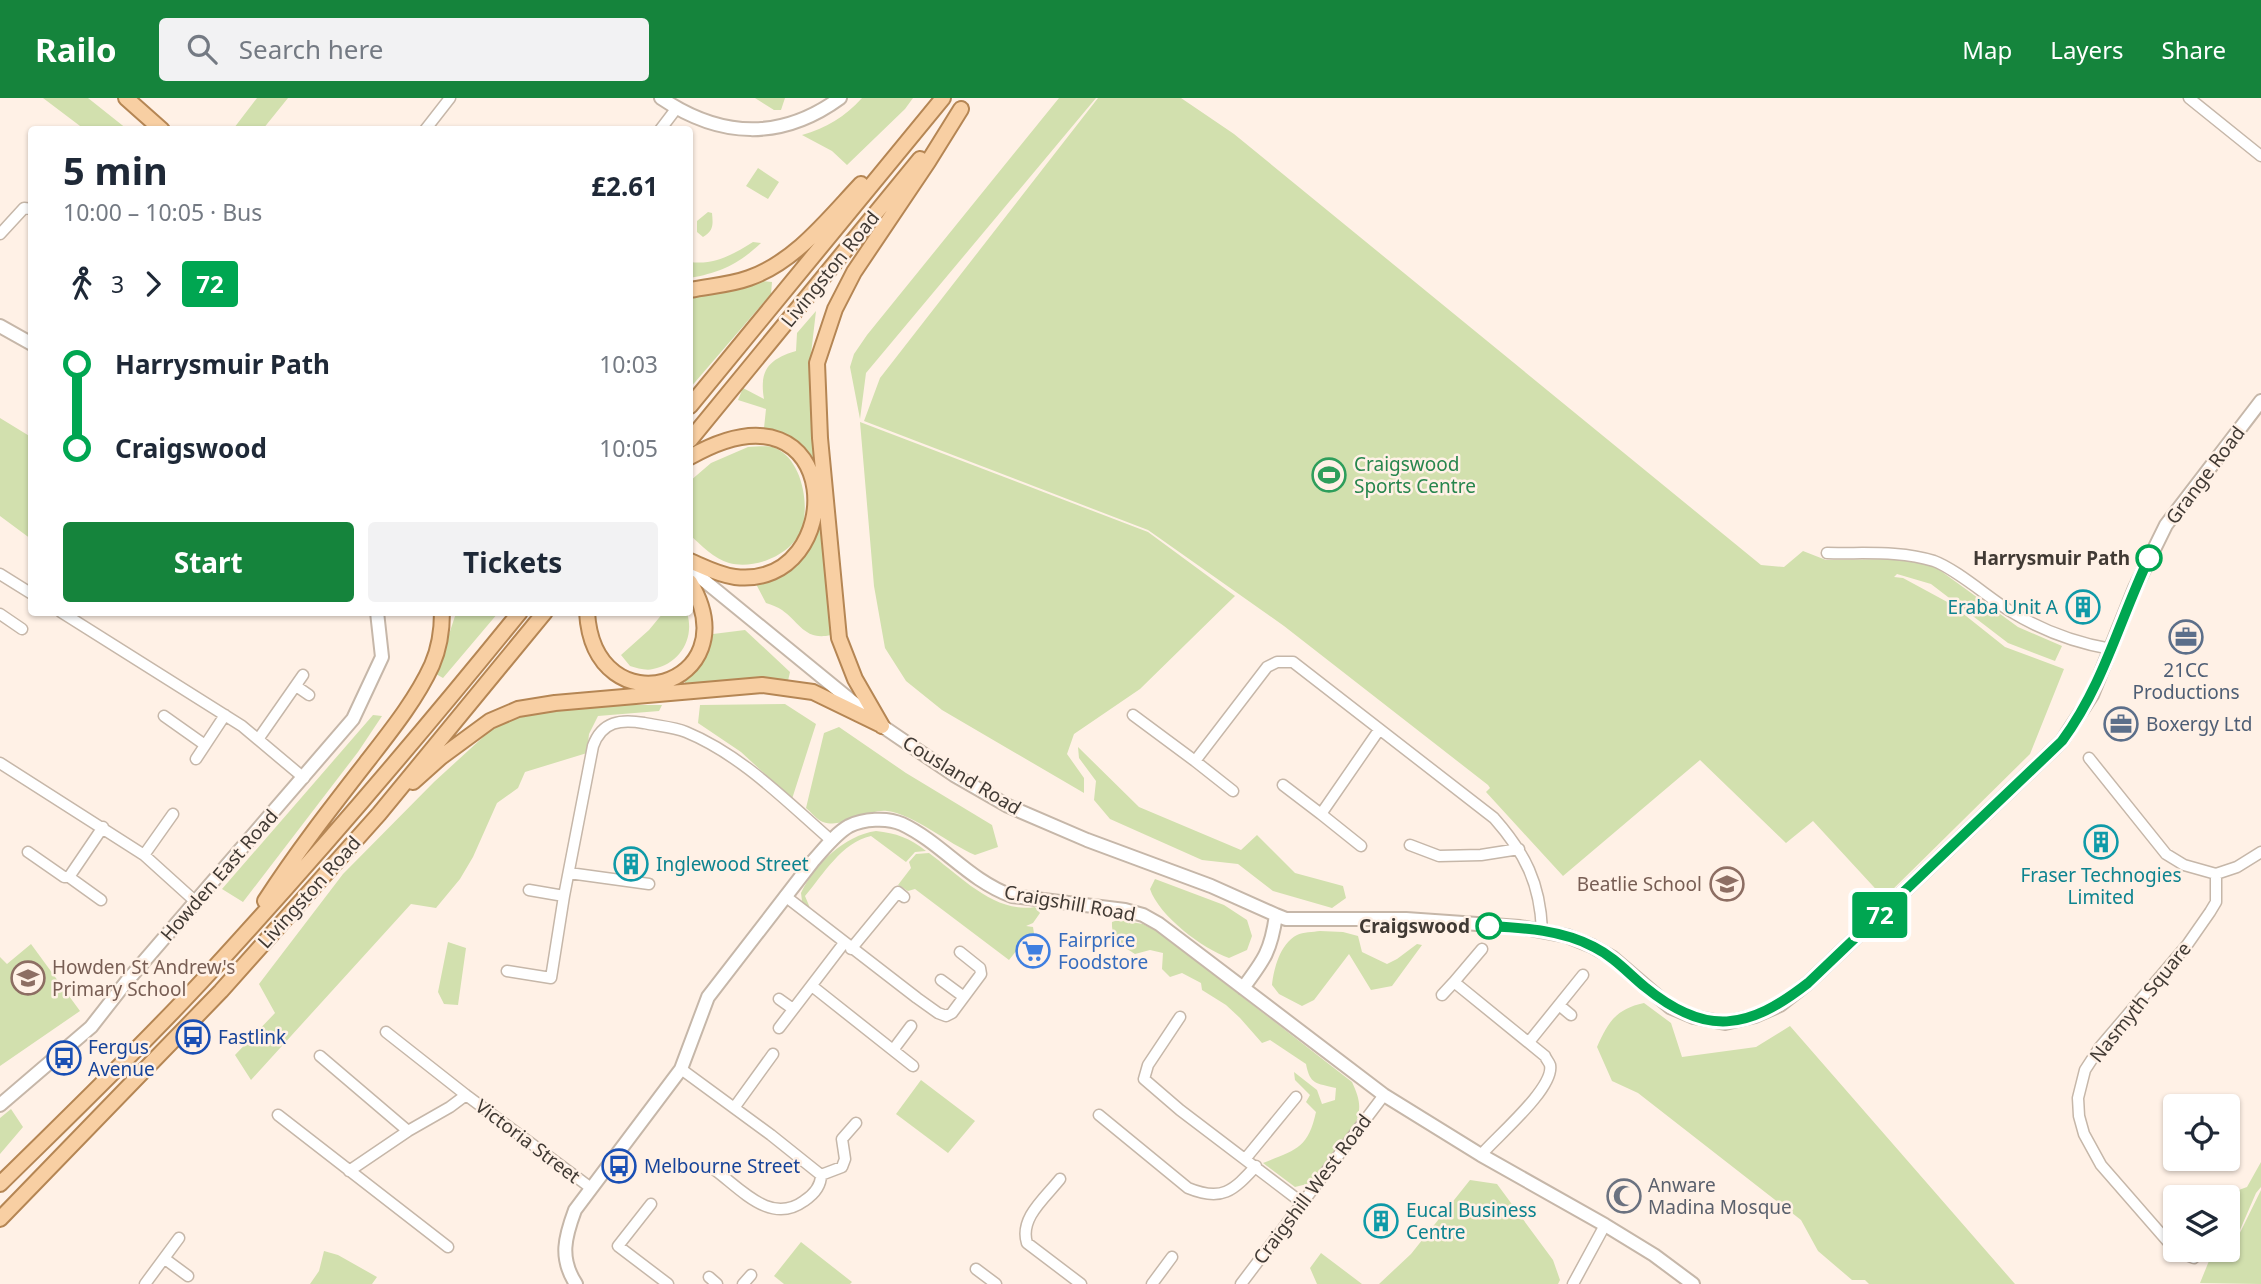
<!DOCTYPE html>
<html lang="en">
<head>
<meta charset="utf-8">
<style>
  :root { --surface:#fff; --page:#f2f2f3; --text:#1f2937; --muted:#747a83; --accent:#15843c }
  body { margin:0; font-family:"Noto Sans",sans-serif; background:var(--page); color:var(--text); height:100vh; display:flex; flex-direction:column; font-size:26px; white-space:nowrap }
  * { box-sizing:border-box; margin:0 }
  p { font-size:23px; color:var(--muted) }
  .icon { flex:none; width:38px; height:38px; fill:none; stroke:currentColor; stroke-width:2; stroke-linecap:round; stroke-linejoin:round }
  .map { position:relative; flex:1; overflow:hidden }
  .panel { position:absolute; left:28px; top:28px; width:665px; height:490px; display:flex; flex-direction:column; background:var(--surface); border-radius:7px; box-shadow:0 2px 5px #0004 }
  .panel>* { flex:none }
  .badge { padding:0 14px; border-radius:5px; font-size:24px; line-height:46px }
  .buttons { position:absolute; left:2163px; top:996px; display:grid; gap:14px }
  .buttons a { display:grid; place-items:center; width:77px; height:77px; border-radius:7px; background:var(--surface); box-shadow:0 2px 5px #0004; font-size:35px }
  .map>.badge { position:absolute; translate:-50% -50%; box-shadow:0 0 0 4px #fff }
  .legs { display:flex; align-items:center; gap:10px; height:77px; padding:0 35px; font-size:23px }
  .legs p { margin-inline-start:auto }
  .head { display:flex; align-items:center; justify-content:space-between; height:119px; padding:0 35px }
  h1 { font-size:38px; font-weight:700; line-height:52px }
  .primary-button { display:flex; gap:14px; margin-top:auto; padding:14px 35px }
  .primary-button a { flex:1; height:80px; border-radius:7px; background:var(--accent); color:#fff; font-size:28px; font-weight:700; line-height:80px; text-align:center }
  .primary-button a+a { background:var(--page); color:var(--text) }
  ul { padding:0 35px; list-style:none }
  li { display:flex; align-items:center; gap:24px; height:84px; font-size:26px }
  li i { display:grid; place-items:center; width:10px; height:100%; margin:0 9px; background:currentColor }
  li i::after { content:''; width:18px; height:18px; margin:-9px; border:5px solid; border-radius:50%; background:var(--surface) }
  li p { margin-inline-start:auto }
  li:first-child i { background:linear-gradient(#0000 50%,currentColor 0) }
  li:last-child i { background:linear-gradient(currentColor 50%,#0000 0) }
  header { display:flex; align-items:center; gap:42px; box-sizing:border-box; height:98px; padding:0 35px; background:var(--accent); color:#fff }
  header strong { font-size:33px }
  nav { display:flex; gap:38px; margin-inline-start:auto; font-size:24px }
  .search { width:490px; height:63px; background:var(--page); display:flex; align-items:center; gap:18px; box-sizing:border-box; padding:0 24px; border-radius:7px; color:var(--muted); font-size:26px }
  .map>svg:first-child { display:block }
  .green { fill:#d2e0ae }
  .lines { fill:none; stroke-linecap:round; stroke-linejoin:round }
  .minor-casing { stroke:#c6b7a9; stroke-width:13 }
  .tertiary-casing { stroke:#c6b7a9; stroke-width:16 }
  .primary-casing { stroke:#b58654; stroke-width:18 }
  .minor { stroke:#fff; stroke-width:10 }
  .tertiary { stroke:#fff; stroke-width:12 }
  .primary { stroke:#f8cfa3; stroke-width:14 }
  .line-1-casing { stroke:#fff; stroke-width:16 }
  .line-1 { stroke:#00a651; stroke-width:10 }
  .stop-1-dot { fill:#fff; stroke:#00a651; stroke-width:3.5 }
  .labels { text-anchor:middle; stroke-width:5; stroke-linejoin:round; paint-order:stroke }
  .street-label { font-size:19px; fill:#413a34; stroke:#fff1e6 }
  .leisure-label { font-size:19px; fill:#27864d; stroke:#fff1e6; text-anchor:start }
  .stop-label { font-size:19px; font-weight:bold; fill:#413a34; stroke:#fff1e6; text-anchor:end }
  .culture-label { font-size:19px; fill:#0d838f; stroke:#fff1e6; text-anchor:start }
  .service-label { font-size:19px; fill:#4e5e75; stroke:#fff1e6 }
  .education-label { font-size:19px; fill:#785e54; stroke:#fff1e6; text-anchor:end }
  .shop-label { font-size:19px; fill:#366cbe; stroke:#fff1e6; text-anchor:start }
  .transit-label { font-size:19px; fill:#164399; stroke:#fff1e6; text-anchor:start }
  .worship-label { font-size:19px; fill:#5b616d; stroke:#fff1e6; text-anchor:start }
</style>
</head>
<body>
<header>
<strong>Railo</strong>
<div class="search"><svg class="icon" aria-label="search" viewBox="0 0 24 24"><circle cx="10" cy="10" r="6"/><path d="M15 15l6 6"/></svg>Search here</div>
<nav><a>Map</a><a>Layers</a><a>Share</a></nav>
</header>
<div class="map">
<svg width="2261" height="1186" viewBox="0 0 2261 1186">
  <rect width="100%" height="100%" fill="#fff1e6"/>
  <!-- green -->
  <path class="green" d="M43,0H88L127,31H84Z
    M257,0H288L263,31H237L234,30Z
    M755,0H785L781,12H774Z
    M862,0H913L905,11L847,67L832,53L802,37C826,30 845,19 862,0Z
    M1059,0H1096L866,275L860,321L850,269L854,256L867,237Z
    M1098,0H1181L1234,36L1761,467L1784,469L1803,453L1826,462L1898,461L1934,468L2018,529L2062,548L2055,563L2008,545L1931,486L1897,476L1894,479L1903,480L1951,506L2005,549L2064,571L2030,656L1884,800L1813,723L1786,745L1700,662L1563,778L1486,694L1490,690L1488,687L1284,528L1148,432L864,323L880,280Z
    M758,70L779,84L768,101L746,88Z
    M708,114L712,115C713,126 714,133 703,139L697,134V123Z
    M753,144L761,145C737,167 722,174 690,180V164C715,167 732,157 753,144Z
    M762,183L772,184L771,196L690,290V201Z
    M816,213L811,256L817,368C799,352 791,333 764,330L766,311L738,302L743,290L764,301C759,272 769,261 796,253L797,235Z
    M0,320L31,339V441L0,418Z
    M860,324L1148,434L1235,498L1140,591L1074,636L1067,656L1084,680V695L942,612L906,583L885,550L874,488Z
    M748,349C756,349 768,347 775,350C800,360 809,401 803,426C796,456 756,472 729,465C714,461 701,447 690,437V383L711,365Z
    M822,428L831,537C805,543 800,525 782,512C778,509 772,507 766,505L756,486L798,466Z
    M456,515H498L443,580L436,576Z
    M663,515H687C695,540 680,566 653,571C646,573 637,570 630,568L621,557L649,532Z
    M745,532L790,574L788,583L746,581L685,585L684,579L701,567L713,536Z
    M785,606L816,626L792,701L741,654L698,625L700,607Z
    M568,607H662L659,613L598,618L589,636L587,655L525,674L518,690L497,705L473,759L460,781L436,810L411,806L251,982L235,957L275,915L259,886L343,776L434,684L493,630L524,616Z
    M373,617L382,618L358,654L243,804L222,791Z
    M839,629L906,675L992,727L998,749L975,757C949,746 913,716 887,713C866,711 844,731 823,724C817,722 811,714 806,710L824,635Z
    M1078,649L1139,709L1241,752L1257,737L1295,775L1343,788L1346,800L1332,810L1273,793L1238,766L1202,762L1110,721L1094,702L1096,683L1079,660Z
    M876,733C896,735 910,740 926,753L915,754L906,764L871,738C842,744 823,777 805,798L810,810L808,812L802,803L801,795C814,767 845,737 876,733Z
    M929,755C959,777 995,816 1035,809L1040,815L1033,825L1026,828L1033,829L1035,842L1028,838L1009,862L915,791L908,793L898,787L911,770L909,764L916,756Z
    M1155,781L1224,807L1247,822L1252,838L1247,852L1229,860C1203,851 1159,818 1150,791Z
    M1118,822L1143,826L1160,835L1352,984C1359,999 1362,1009 1356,1024L1311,1085L1295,1089L1263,1065C1295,1052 1308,1051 1316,1014L1306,1004L1310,997L1295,982L1294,974L1317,992L1322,1006L1335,1002L1336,990C1316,985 1310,987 1306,966L1270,942L1262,945L1240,920L1226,907L1202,892L1201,885L1182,875L1170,879L1162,871L1163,855L1150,852L1135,856C1122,848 1111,840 1112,824Z
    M1320,833L1343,834L1358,838L1362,854L1387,866L1397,861L1417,846L1422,847L1392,888L1371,892L1349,856L1314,902L1302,908L1279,896L1272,887C1274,870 1280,846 1297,837C1303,834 1313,834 1320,833Z
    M448,844L466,850L458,907L444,906L438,894Z
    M31,846L80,913L0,968V859L7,866Z
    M1644,905L1671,925L1682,959L1756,949L1790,928L2015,1186H1869L1865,1182H1852L1818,1153L1801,1122L1638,995L1612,983L1597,949C1608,924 1616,911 1644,905Z
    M921,982L975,1023L948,1055L896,1016Z
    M11,1011L23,1029L0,1056V1020Z
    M2261,1064V1089L2256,1095L2230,1155L2261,1092V1186L2200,1185L2213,1153L2212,1152H2228V1101L2236,1093L2247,1089Z
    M1470,1082L1497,1086L1553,1162L1560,1182L1558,1186H1379L1411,1156Z
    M801,1144L852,1184L850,1186H784L774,1178Z
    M324,1153L338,1157L377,1179L372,1186H310L319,1173Z
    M1321,1155L1362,1186H1317L1310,1170Z"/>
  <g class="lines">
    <defs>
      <path id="minor" d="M2189,0L2261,58
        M425,32L450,0
        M660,32L676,11
        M0,136L24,110L32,111
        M1827,455C1862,456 1900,452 1934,463C1956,471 1989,500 2010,513C2041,532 2076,545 2111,551
        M0,476L32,496
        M61,514L242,628L304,680
        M0,516L22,531
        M296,588L309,597
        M1133,617L1195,663L1267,569L1277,564H1293L1494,720C1525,755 1540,785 1542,832
        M164,618L205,647
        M259,640L303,577
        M2089,660L2166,756L2184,767L2216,776L2237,769L2261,754
        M196,661L225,617
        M1195,663L1233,693
        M0,665L144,757L196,804
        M1283,687L1321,716L1379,632
        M1321,716L1361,748
        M1410,747L1439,758L1481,757L1519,751
        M28,754L64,779H69
        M144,757L173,716
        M569,775L649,786
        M529,792L564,798
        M785,798L917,900L938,915L946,918L952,915L981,876L980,870L960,854
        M101,802L69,779L103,729
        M851,851L898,794L904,799
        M507,873L551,880L564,798L593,648C602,623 621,621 644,625C658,628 674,629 686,634C742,657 787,704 832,743
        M941,882L964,899
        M812,888L913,968
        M1442,897L1454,884
        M779,901L793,911
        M1559,907L1571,917
        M1180,919L1148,967L1144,981L1180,1012L1301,1104
        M779,930L844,845
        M386,934L466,997L591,1090
        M1529,944L1583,877
        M893,952L911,928
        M320,958L408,1033
        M681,971L771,1037L821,1077
        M734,1010L773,956
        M278,1017L448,1149
        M1099,1017L1188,1090C1222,1104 1233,1093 1256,1068
        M1481,1057C1495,1040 1555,990 1550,967C1549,964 1546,961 1545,958L1454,884L1482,851
        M1246,1060L1296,999
        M715,1072C742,1092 771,1127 804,1103C813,1097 821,1088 821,1077L842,1069L845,1061L842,1041L856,1025
        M349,1073L408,1033L450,1009L466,997
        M1060,1081C1046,1099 1019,1120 1027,1145L1081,1186
        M651,1106L618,1148L668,1186
        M2194,1160L2176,1153L2101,1067L2084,1036L2079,1018L2078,1000L2085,972L2100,949L2187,847L2210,814L2216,804V776
        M165,1161L188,1178
        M976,1171L996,1186
        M709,1179L717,1186
        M145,1186L179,1140
        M743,1186L751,1177
        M1152,1186L1172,1159
        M1241,1186L1384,997
        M1573,1186L1605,1127"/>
      <path id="tertiary" d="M661,0C720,40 781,43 840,0
        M0,228L32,246
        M690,471L882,628L954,677L1008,708L1087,742L1211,788L1276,817L1286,821H1406L1520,829L1567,838L1592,848L1613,860L1670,909L1694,919L1725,925L1755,918L1780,907L1808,885L2062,643L2092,597L2135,490L2166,427L2261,303
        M1243,890C1264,862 1271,853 1276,817
        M0,1007L91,929L127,883L353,621L382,559L377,514
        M576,1186C559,1160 565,1139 575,1112L681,971L708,899L813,763C824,751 835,736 849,728C863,721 887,719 902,726C942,745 968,782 1012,798L1125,812L1143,817L1159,826L1384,997L1481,1057L1605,1127L1654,1157L1693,1186"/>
      <path id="primary" d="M126,0L162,32
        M690,192C709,188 730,187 749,180C795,164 828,121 861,86
        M690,308L943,0
        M690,342L920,61
        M690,359C847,270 850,492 735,479C719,477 704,469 690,463
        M587,514C594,634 752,589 690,484
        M882,628L855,581L839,540L820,340L817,265L835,211L854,174L928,64L961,11
        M413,684L441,659L490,623L518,611L555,605L762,587L813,594L881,627
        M265,803C296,755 331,710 366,665C390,634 416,602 432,567C439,551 442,532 442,514
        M0,1086C68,1019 137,953 202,883C312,764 417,641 520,514
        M0,1121L221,893L379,716L545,514"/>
    </defs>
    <!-- minor casing -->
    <use href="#minor" class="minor-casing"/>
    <!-- tertiary casing -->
    <use href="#tertiary" class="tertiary-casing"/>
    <!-- primary casing -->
    <use href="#primary" class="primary-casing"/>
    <!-- minor -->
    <use href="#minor" class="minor"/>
    <!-- tertiary -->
    <use href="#tertiary" class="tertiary"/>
    <!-- primary -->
    <use href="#primary" class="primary"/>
  </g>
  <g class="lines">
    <defs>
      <path id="line-1" d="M1489,828C1525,830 1562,832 1594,849C1614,859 1628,875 1645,889C1706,939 1748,932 1808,885L2062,643C2104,586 2119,523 2149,460"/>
    </defs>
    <!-- line-1 casing -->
    <use href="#line-1" class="line-1-casing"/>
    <!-- line-1 -->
    <use href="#line-1" class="line-1"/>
  </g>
  <!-- icons -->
  <defs>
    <symbol id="stadium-ring" viewBox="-11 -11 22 22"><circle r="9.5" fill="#fff1e6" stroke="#2e9e5b" stroke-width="1.5"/><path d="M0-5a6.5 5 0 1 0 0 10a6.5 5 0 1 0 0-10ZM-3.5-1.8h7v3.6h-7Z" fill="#2e9e5b"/></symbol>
    <symbol id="building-ring" viewBox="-11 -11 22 22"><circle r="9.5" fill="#fff1e6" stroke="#0f9aa8" stroke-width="1.5"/><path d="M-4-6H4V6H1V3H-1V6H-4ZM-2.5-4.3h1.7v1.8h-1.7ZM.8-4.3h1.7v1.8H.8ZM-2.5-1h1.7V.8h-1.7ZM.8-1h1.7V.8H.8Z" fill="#0f9aa8"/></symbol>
    <symbol id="office-ring" viewBox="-11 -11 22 22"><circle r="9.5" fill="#fff1e6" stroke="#5c6f8a" stroke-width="1.5"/><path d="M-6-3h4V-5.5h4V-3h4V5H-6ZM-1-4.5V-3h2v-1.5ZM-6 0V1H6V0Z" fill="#5c6f8a"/></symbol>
    <symbol id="school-ring" viewBox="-11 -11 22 22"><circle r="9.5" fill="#fff1e6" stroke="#8d6e63" stroke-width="1.5"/><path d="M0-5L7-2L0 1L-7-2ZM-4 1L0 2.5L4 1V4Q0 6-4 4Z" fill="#8d6e63"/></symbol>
    <symbol id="supermarket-ring" viewBox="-11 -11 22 22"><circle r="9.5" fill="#fff1e6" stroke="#3f7fe0" stroke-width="1.5"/><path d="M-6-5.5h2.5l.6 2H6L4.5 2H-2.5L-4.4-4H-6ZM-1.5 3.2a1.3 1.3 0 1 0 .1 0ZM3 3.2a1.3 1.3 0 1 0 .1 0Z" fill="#3f7fe0"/></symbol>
    <symbol id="bus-ring" viewBox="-11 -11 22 22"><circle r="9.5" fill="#fff1e6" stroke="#1a4fb4" stroke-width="1.5"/><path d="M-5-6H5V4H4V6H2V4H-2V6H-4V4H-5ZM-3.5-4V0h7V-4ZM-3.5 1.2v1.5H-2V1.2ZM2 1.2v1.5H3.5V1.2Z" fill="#1a4fb4"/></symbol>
    <symbol id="mosque-ring" viewBox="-11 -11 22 22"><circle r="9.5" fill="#fff1e6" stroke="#6b7280" stroke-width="1.5"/><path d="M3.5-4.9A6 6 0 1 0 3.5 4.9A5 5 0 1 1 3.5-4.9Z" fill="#6b7280"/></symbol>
  </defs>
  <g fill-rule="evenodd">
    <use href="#stadium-ring" x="1310" y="358" width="38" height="38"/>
    <use href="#building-ring" x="2064" y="490" width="38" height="38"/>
    <use href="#office-ring" x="2167" y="520" width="38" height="38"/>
    <use href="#office-ring" x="2102" y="607" width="38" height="38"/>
    <use href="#building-ring" x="2082" y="725" width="38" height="38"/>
    <use href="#building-ring" x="612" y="747" width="38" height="38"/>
    <use href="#school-ring" x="1708" y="767" width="38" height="38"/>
    <use href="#supermarket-ring" x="1014" y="834" width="38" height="38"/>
    <use href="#school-ring" x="9" y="861" width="38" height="38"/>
    <use href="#bus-ring" x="174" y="920" width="38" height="38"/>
    <use href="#bus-ring" x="45" y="941" width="38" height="38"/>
    <use href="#bus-ring" x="600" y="1049" width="38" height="38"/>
    <use href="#mosque-ring" x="1605" y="1079" width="38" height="38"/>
    <use href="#building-ring" x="1362" y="1104" width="38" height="38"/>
  </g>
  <!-- markers -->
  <g class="stop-1-dot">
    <circle cx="2149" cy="460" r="12"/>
    <circle cx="1489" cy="828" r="12"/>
  </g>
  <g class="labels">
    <!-- street labels -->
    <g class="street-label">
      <text transform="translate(830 171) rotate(-51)" y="7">Livingston Road</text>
      <text transform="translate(2205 377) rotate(-53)" y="7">Grange Road</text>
      <text transform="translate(962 677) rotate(31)" y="7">Cousland Road</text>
      <text transform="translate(219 777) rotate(-49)" y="7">Howden East Road</text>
      <text transform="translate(309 794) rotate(-48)" y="7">Livingston Road</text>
      <text transform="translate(1070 805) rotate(10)" y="7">Craigshill Road</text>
      <text transform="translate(2140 904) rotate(-51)" y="7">Nasmyth Square</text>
      <text transform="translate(528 1043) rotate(37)" y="7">Victoria Street</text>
      <text transform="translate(1312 1091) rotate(-53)" y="7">Craigshill West Road</text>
    </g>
    <!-- leisure labels -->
    <g class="leisure-label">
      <text x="1354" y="373">Craigswood<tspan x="1354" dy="22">Sports Centre</tspan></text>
    </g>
    <!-- stop labels -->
    <g class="stop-label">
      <text x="2130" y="467">Harrysmuir Path</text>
      <text x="1470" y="835">Craigswood</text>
    </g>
    <!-- culture labels -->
    <g class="culture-label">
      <text x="2058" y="516" text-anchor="end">Eraba Unit A</text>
      <text x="656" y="773">Inglewood Street</text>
      <text x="2101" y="784" text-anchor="middle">Fraser Technogies<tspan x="2101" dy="22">Limited</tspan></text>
      <text x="1406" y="1119">Eucal Business<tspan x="1406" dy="22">Centre</tspan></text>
    </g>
    <!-- service labels -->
    <g class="service-label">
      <text x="2186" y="579">21CC<tspan x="2186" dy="22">Productions</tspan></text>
      <text x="2146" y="633" text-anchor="start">Boxergy Ltd</text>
    </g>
    <!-- education labels -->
    <g class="education-label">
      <text x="1702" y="793">Beatlie School</text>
      <text x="52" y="876" text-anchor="start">Howden St Andrew's<tspan x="52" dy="22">Primary School</tspan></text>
    </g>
    <!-- shop labels -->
    <g class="shop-label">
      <text x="1058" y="849">Fairprice<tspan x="1058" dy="22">Foodstore</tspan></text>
    </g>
    <!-- transit labels -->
    <g class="transit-label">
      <text x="218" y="946">Fastlink</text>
      <text x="88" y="956">Fergus<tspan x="88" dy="22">Avenue</tspan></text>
      <text x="644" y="1075">Melbourne Street</text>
    </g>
    <!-- worship labels -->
    <g class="worship-label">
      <text x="1648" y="1094">Anware<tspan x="1648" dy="22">Madina Mosque</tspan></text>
    </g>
  </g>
</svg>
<div class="buttons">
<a><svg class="icon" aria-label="locate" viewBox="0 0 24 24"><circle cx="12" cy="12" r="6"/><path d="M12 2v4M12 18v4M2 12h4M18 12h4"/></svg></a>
<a><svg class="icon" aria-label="layers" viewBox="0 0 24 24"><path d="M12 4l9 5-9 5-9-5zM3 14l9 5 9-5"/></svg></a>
</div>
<b class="badge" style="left:1880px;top:817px;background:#00a651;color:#fff">72</b>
<section class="panel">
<div class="head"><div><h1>5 min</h1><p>10:00 – 10:05 · Bus</p></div><b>£2.61</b></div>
<div class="legs"><svg class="icon" aria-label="walk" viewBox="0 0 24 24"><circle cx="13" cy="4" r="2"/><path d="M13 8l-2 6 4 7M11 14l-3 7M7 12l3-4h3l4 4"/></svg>3<svg class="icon" aria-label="forward" viewBox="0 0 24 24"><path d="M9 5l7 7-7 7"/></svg><b class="badge" style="background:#00a651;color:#fff">72</b></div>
<ul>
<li><i style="color:#00a651"></i><b>Harrysmuir Path</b><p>10:03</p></li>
<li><i style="color:#00a651"></i><b>Craigswood</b><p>10:05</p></li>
</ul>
<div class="primary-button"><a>Start</a><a>Tickets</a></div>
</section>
</div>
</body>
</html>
